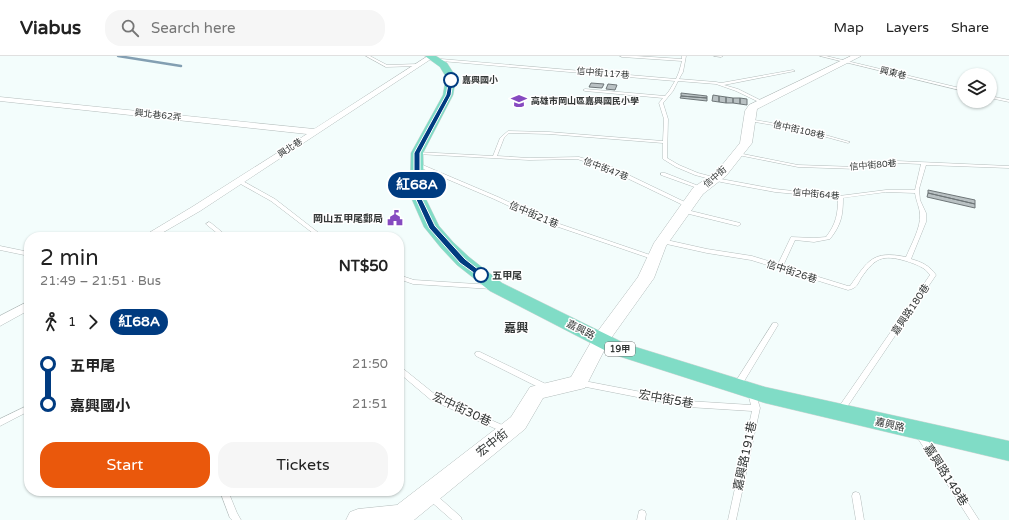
<!DOCTYPE html>
<html lang="en">
<head>
<meta charset="utf-8">
<style>
  :root { --surface:#fff; --page:#f6f6f6; --text:#222; --muted:#767676; --line:#e0e0e0; --accent:#ea580c }
  body { margin:0; font-family:"Varela Round","Noto Sans TC",sans-serif; background:var(--page); color:var(--text); height:100vh; display:flex; flex-direction:column; font-size:15px; white-space:nowrap }
  * { box-sizing:border-box; margin:0 }
  p { font-size:13px; color:var(--muted) }
  .icon { flex:none; width:22px; height:22px; fill:none; stroke:currentColor; stroke-width:2; stroke-linecap:round; stroke-linejoin:round }
  .map { position:relative; flex:1; overflow:hidden }
  .details { position:absolute; left:24px; top:176px; width:380px; height:264px; display:flex; flex-direction:column; background:var(--surface); border-radius:16px; box-shadow:0 1px 3px #0004 }
  .details>* { flex:none }
  .badge { padding:0 8px; border-radius:13px; font-size:14px; line-height:26px }
  .fabs { position:absolute; left:957px; top:12px; display:grid; gap:8px }
  .fabs a { display:grid; place-items:center; width:40px; height:40px; border-radius:50%; background:var(--surface); box-shadow:0 1px 3px #0004; font-size:20px }
  .map>.badge { position:absolute; translate:-50% -50%; box-shadow:0 0 0 2px #fff }
  .legs { display:flex; align-items:center; gap:6px; height:44px; padding:0 16px; font-size:13px }
  .legs p { margin-inline-start:auto }
  .headline { display:flex; align-items:center; justify-content:space-between; height:68px; padding:0 16px }
  h1 { font-size:22px; font-weight:600; line-height:30px }
  .action { display:flex; gap:8px; margin-top:auto; padding:8px 16px }
  .action a { flex:1; height:46px; border-radius:16px; background:var(--accent); color:#fff; font-size:16px; font-weight:600; line-height:46px; text-align:center }
  .action a+a { background:var(--page); color:var(--text) }
  ul { padding:0 16px; list-style:none }
  li { display:flex; align-items:center; gap:14px; height:40px; font-size:15px }
  li i { display:grid; place-items:center; width:6px; height:100%; margin:0 5px; background:currentColor }
  li i::after { content:''; width:10px; height:10px; margin:-5px; border:3px solid; border-radius:50%; background:var(--surface) }
  li p { margin-inline-start:auto }
  li:first-child i { background:linear-gradient(#0000 50%,currentColor 0) }
  li:last-child i { background:linear-gradient(currentColor 50%,#0000 0) }
  header { display:flex; align-items:center; gap:24px; box-sizing:border-box; height:56px; padding:0 20px; background:var(--surface); border-bottom:1px solid var(--line) }
  header strong { font-size:19px }
  nav { display:flex; gap:22px; margin-inline-start:auto; font-size:14px }
  .search { width:280px; height:36px; background:var(--page); display:flex; align-items:center; gap:10px; box-sizing:border-box; padding:0 14px; border-radius:16px; color:var(--muted); font-size:15px }
  .map>svg:first-child { display:block }
  .lines { fill:none; stroke-linecap:round; stroke-linejoin:round }
  .stream { stroke:#839fb2; stroke-width:2.5 }
  .building { fill:#b9c1c3; stroke:#6e7678 }
  .lane-casing { stroke:#b4bdbc; stroke-width:1 }
  .street-casing { stroke:#b4bdbc; stroke-width:1 }
  .secondary-casing { stroke:#b4bdbc; stroke-width:1 }
  .primary-casing { stroke:#d6d7d7; stroke-width:1 }
  .lane { fill:#fff; fill-rule:evenodd }
  .street { fill:#fff; fill-rule:evenodd }
  .secondary { fill:#fff; fill-rule:evenodd }
  .primary { fill:#80dcc6; fill-rule:evenodd }
  .line-1 { fill:#003b80; stroke:#fff }
  .stop-1-dot { fill:#fff; stroke:#003b80; stroke-width:2 }
  .labels { text-anchor:middle; stroke-width:3; stroke-linejoin:round; paint-order:stroke }
  .far-street-label { font-size:9px; fill:#333736; stroke:#fff }
  .far-stop-label { font-size:9px; font-weight:bold; fill:#333736; stroke:#fff; text-anchor:start }
  .far-poi-label { font-size:9px; font-weight:bold; fill:#333736; stroke:#fff; text-anchor:start }
  .shield { fill:#fff; stroke:#707372; stroke-width:1 }
  .shield-label { font-size:9px; font-weight:bold; fill:#333736 }
  .street-label { font-size:10px; fill:#333736; stroke:#fff }
  .poi-label { font-size:10px; font-weight:bold; fill:#333736; stroke:#fff; text-anchor:end }
  .stop-label { font-size:10px; font-weight:bold; fill:#333736; stroke:#fff; text-anchor:start }
  .quarter-label { font-size:12px; font-weight:bold; fill:#333736; stroke:#fff }
  .near-street-label { font-size:12px; fill:#333736; stroke:#fff }
</style>
</head>
<body>
<header>
<strong>Viabus</strong>
<div class="search"><svg class="icon" aria-label="search" viewBox="0 0 24 24"><circle cx="10" cy="10" r="6"/><path d="M15 15l6 6"/></svg>Search here</div>
<nav><a>Map</a><a>Layers</a><a>Share</a></nav>
</header>
<div class="map">
<svg width="1009" height="464" viewBox="0 0 1009 464">
  <rect width="100%" height="100%" fill="#f3fdfc"/>
  <g class="lines">
    <!-- stream -->
    <path class="stream" d="M118,0L181,10"/>
  </g>
  <!-- building -->
  <path class="building" d="M591,27L604,28L602,32L589,31Z
    M608,28L617,29L615,34L606,33Z
    M681,37L707,40V42L681,40Z
    M713,39L719,40V46L712,45Z
    M681,40L707,42V45L680,42Z
    M719,40L726,41V47L719,46Z
    M726,41L733,42V47H726Z
    M733,42H740V48L733,47Z
    M740,42L747,43V49L740,48Z
    M928,134L975,144V148L928,137Z
    M928,137L975,148V152L927,141Z"/>
  <g class="lines">
    <defs>
      <path id="lane" d="M366,0H370L387,9L418,8L420,9L418,10L386,11Z
        M620,0H636L682,3V0H686L683,16L679,23L716,26L721,27L793,14L795,15L724,29L738,33L762,45L763,46L761,47L736,35L716,28L678,25L673,35L663,47L668,63L667,102L679,109L698,117L721,123L775,133L839,140L886,134H915L921,108L897,107L857,113L798,111L738,99L736,98L738,97L798,109L857,111L897,105L1009,110V112L926,109L919,133L920,144L926,157V166L911,203C922,206 930,210 936,219L843,357L840,358L837,357L836,355L930,219C925,211 915,208 906,205C882,198 875,202 861,222C857,229 857,232 848,234L751,204L707,197L662,187L659,185L662,183L707,193L752,200L778,208L791,181L814,182L826,181C836,168 838,158 838,142L775,136L721,126L695,119L676,111L663,103V87L549,78L509,77L504,82L497,100L529,102L579,101L612,111L689,148V150H685L608,113L577,103L529,104L417,98L415,97L417,96L493,100L500,82L508,75L549,76L663,85L664,63L659,47L663,42L585,35L583,34L585,33L665,40L669,35L675,25L441,5L439,4L441,3L676,23L679,16L682,5L622,1ZM886,136L915,137C916,145 920,152 920,159C921,171 911,189 906,201C872,194 868,205 850,230H848L783,210L795,184L814,186L830,183C841,169 843,160 843,142Z
        M714,0H723L721,1Z
        M820,0H826L964,33V35Z
        M990,40L1009,44V46L990,42Z
        M748,63L797,71L850,86L848,87L797,73L749,65L747,64Z
        M414,107H418L498,141L545,163L656,201L657,202L656,203H652L541,165L494,143L414,109Z
        M661,117H665L704,132V133H700L661,119Z
        M237,124H241L275,143L324,181H318L271,145L237,126Z
        M683,153L740,167L741,168L738,170L681,156L680,155Z
        M209,166L211,167L228,181H222L207,169L206,168Z
        M0,190L29,196V200L0,194Z
        M399,219L414,224L492,229L495,231L492,233L413,228L399,223Z
        M773,267H777L778,269L740,332L737,333L734,332L733,330L734,328Z
        M476,296H480L550,330L551,332L550,334L547,335L544,334L476,300L475,298Z
        M399,310L401,311L437,340L509,372L510,374L509,376L506,377L503,376L431,344L399,317Z
        M579,324L688,345L751,349L748,337L749,335L752,334L755,335L760,352L736,464H728L752,355L688,351L576,329L575,327L576,325Z
        M29,349V355L0,370V363Z
        M920,376L923,377L979,464H970L917,381L916,379L917,377Z
        M220,435H228L237,457L241,464H232L230,462Z
        M431,436L434,437L461,461L462,464H452L428,443L427,440L428,437Z
        M856,436L859,437L860,440L864,464H856L852,440L853,437Z
        M642,454L645,455L646,458L645,464H637L639,455Z"/>
      <path id="street" d="M428,0L434,1L200,155L155,181H142L192,151L307,78L0,45V41L314,73Z
        M29,245V254L0,270V260Z"/>
      <path id="secondary" d="M851,0H861L757,53L752,87L726,120L703,138L666,190L654,222L609,285L585,332L543,342L525,373L414,464H346L350,456L358,453L397,449L511,361L530,331L571,321L595,279L638,221L654,187L693,132L718,114L740,87L745,55L749,49Z"/>
      <path id="primary" d="M425,0H436L447,7L456,21L453,39L423,97L424,139L439,170L453,186L469,201L502,227L626,288L765,331L1009,385V405L765,347L612,298L490,235L457,209L441,192L424,171L410,139L411,97L443,39L446,21L440,11Z"/>
    </defs>
    <!-- lane casing -->
    <use href="#lane" class="lane-casing"/>
    <!-- street casing -->
    <use href="#street" class="street-casing"/>
    <!-- secondary casing -->
    <use href="#secondary" class="secondary-casing"/>
    <!-- primary casing -->
    <use href="#primary" class="primary-casing"/>
    <!-- lane -->
    <use href="#lane" class="lane"/>
    <!-- street -->
    <use href="#street" class="street"/>
    <!-- secondary -->
    <use href="#secondary" class="secondary"/>
    <!-- primary -->
    <use href="#primary" class="primary"/>
  </g>
  <!-- line-1 -->
  <path class="line-1" d="M451,22L453,24L451,39L420,97V139L435,170L465,203L484,218V221L481,222L460,207L429,172L414,139V97L446,39L449,24Z"/>
  <!-- icons -->
  <defs>
    <symbol id="school-bare" viewBox="-9 -9 18 18"><path d="M0-5L7-2L0 1L-7-2ZM-4 1L0 2.5L4 1V4Q0 6-4 4Z" fill="#854ac0" stroke="#fff" stroke-width="2.5" paint-order="stroke"/></symbol>
    <symbol id="civic-bare" viewBox="-9 -9 18 18"><path d="M-.6-6.5H3V-4.5H.6V-3L4-1V1h2V6H-6V1h2V-1L-.6-3ZM-1.2 2.5V6h2.4V2.5Z" fill="#854ac0" stroke="#fff" stroke-width="2.5" paint-order="stroke"/></symbol>
  </defs>
  <g fill-rule="evenodd">
    <use href="#school-bare" x="508" y="34" width="22" height="22"/>
    <use href="#civic-bare" x="384" y="151" width="22" height="22"/>
  </g>
  <!-- markers -->
  <g class="stop-1-dot">
    <circle cx="451" cy="24" r="7"/>
    <circle cx="481" cy="219" r="7"/>
  </g>
  <g class="labels">
    <!-- far-street labels -->
    <g class="far-street-label">
      <text transform="translate(603 17) rotate(5)" y="3">信中街117巷</text>
      <text transform="translate(893 17) rotate(14)" y="3">興東巷</text>
      <text transform="translate(158 59) rotate(6)" y="3">興北巷62弄</text>
      <text transform="translate(799 74) rotate(13)" y="3">信中街108巷</text>
      <text transform="translate(290 92) rotate(-33)" y="3">興北巷</text>
      <text transform="translate(873 109) rotate(-5)" y="3">信中街80巷</text>
      <text transform="translate(606 113) rotate(21)" y="3">信中街47巷</text>
      <text transform="translate(715 121) rotate(-41)" y="3">信中街</text>
      <text transform="translate(816 138) rotate(5)" y="3">信中街64巷</text>
    </g>
    <!-- far-stop labels -->
    <g class="far-stop-label">
      <text x="462" y="27">嘉興國小</text>
    </g>
    <!-- far-poi labels -->
    <g class="far-poi-label">
      <text x="531" y="48">高雄市岡山區嘉興國民小學</text>
    </g>
    <!-- shield labels -->
    <rect class="shield" x="605" y="286" width="30" height="14" rx="3"/>
    <g class="shield-label">
      <text x="620" y="296">19甲</text>
    </g>
    <!-- street labels -->
    <g class="street-label">
      <text transform="translate(534 158) rotate(23)" y="4">信中街21巷</text>
      <text transform="translate(792 215) rotate(18)" y="4">信中街26巷</text>
      <text transform="translate(910 253) rotate(-56)" y="4">嘉興路180巷</text>
      <text transform="translate(581 273) rotate(27)" y="4">嘉興路</text>
      <text transform="translate(890 368) rotate(13)" y="4">嘉興路</text>
    </g>
    <!-- poi labels -->
    <g class="poi-label">
      <text x="383" y="166">岡山五甲尾郵局</text>
    </g>
    <!-- stop labels -->
    <g class="stop-label">
      <text x="492" y="223">五甲尾</text>
    </g>
    <!-- quarter labels -->
    <g class="quarter-label">
      <text x="516" y="276">嘉興</text>
    </g>
    <!-- near-street labels -->
    <g class="near-street-label">
      <text transform="translate(666 343) rotate(10)" y="4">宏中街5巷</text>
      <text transform="translate(462 353) rotate(25)" y="4">宏中街30巷</text>
      <text transform="translate(492 387) rotate(-38)" y="4">宏中街</text>
      <text transform="translate(745 400) rotate(-78)" y="4">嘉興路191巷</text>
      <text transform="translate(946 419) rotate(57)" y="4">嘉興路149巷</text>
    </g>
  </g>
</svg>
<div class="fabs">
<a><svg class="icon" aria-label="layers" viewBox="0 0 24 24"><path d="M12 4l9 5-9 5-9-5zM3 14l9 5 9-5"/></svg></a>
</div>
<b class="badge" style="left:417px;top:129px;background:#003b80;color:#fff">紅68A</b>
<section class="details">
<div class="headline"><div><h1>2 min</h1><p>21:49 – 21:51 · Bus</p></div><b>NT$50</b></div>
<div class="legs"><svg class="icon" aria-label="walk" viewBox="0 0 24 24"><circle cx="13" cy="4" r="2"/><path d="M13 8l-2 6 4 7M11 14l-3 7M7 12l3-4h3l4 4"/></svg>1<svg class="icon" aria-label="forward" viewBox="0 0 24 24"><path d="M9 5l7 7-7 7"/></svg><b class="badge" style="background:#003b80;color:#fff">紅68A</b></div>
<ul>
<li><i style="color:#003b80"></i><b>五甲尾</b><p>21:50</p></li>
<li><i style="color:#003b80"></i><b>嘉興國小</b><p>21:51</p></li>
</ul>
<div class="action"><a>Start</a><a>Tickets</a></div>
</section>
</div>
</body>
</html>
